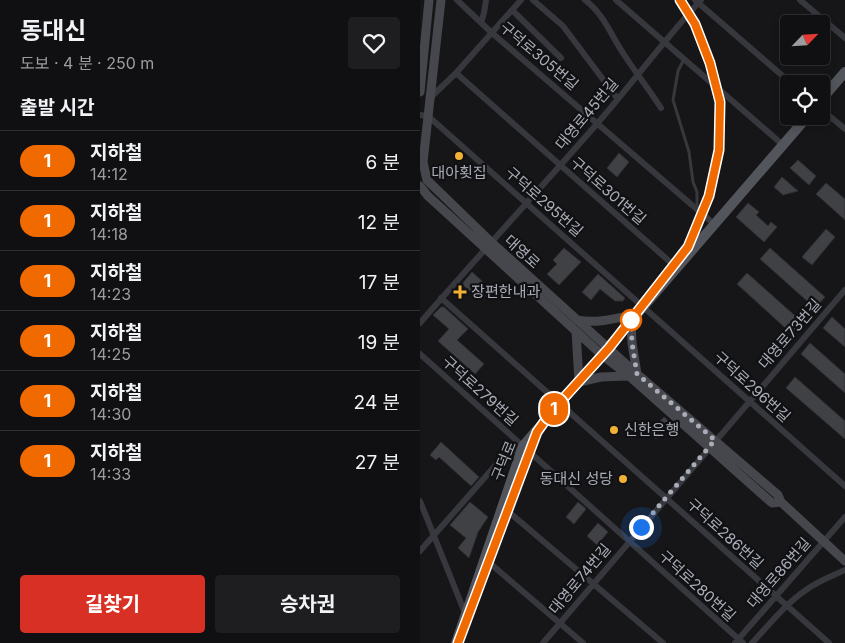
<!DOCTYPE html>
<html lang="ko">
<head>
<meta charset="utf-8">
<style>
  :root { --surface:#101012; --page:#1e1e20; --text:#f1f3f6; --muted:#9c9d9f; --line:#303032; --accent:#d93025 }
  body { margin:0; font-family:Inter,"Noto Sans KR",sans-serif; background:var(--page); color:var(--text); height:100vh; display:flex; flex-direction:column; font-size:19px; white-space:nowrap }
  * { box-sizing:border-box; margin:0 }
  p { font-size:16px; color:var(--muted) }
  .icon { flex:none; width:28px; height:28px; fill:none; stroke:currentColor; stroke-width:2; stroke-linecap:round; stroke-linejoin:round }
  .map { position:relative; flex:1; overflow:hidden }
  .panel { display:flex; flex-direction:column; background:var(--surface); width:420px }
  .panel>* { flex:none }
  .badge { padding:0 10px; border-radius:16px; font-size:18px; line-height:32px }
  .needle { width:32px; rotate:65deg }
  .buttons { position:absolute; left:360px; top:15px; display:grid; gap:10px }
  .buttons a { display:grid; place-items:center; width:50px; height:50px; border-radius:5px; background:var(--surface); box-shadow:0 2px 8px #0003,0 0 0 1px var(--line); font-size:25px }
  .you { position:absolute; width:25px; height:25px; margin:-12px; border:4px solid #fff; border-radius:50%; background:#1a73e8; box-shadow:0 0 0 8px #1a73e833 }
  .map>.badge { position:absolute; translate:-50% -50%; box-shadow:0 0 0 2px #fff }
  h2 { padding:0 20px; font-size:19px; line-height:45px }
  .round { display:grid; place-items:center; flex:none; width:52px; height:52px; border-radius:5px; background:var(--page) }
  .summary { display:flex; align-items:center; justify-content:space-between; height:85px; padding:0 20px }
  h1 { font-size:24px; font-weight:700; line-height:38px }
  .button { display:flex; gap:10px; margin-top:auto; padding:10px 20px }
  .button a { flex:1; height:58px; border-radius:5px; background:var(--accent); color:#fff; font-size:20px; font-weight:700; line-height:58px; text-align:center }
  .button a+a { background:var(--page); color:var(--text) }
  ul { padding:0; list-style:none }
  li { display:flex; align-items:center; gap:15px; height:60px; padding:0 20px; border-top:1px solid var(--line) }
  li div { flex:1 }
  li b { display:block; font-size:19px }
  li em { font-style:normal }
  li .badge { min-width:55px; font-weight:700; text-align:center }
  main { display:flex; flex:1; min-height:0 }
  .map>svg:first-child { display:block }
  .building { fill:#404145; stroke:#303034 }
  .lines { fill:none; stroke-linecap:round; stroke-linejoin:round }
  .service { stroke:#37383d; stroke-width:3 }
  .minor { stroke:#37383d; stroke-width:6 }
  .secondary { stroke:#45474d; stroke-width:9 }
  .primary { stroke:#53555c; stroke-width:10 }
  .line-casing { stroke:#fff; stroke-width:11 }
  .line { stroke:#f06a00; stroke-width:8 }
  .walk { stroke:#a8adb8; stroke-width:5; stroke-dasharray:0 9 }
  .poi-dot { fill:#f2b134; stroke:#111113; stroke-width:2 }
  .stop-dot { fill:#fff; stroke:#f06a00; stroke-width:2.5 }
  .labels { text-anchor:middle; stroke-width:4.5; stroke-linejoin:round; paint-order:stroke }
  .street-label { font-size:15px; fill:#a8adb8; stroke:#111113 }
  .poi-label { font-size:15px; fill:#a8adb8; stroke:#111113; text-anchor:start }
</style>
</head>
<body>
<main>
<section class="panel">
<div class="summary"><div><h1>동대신</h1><p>도보 · 4 분 · 250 m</p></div><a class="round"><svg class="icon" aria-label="heart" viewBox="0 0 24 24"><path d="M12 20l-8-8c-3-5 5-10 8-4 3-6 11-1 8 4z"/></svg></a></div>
<h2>출발 시간</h2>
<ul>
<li><span class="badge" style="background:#f06a00;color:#fff">1</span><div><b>지하철</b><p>14:12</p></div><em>6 분</em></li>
<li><span class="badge" style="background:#f06a00;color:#fff">1</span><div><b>지하철</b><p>14:18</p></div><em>12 분</em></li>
<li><span class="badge" style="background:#f06a00;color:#fff">1</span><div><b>지하철</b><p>14:23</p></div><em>17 분</em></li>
<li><span class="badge" style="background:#f06a00;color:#fff">1</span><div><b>지하철</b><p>14:25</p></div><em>19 분</em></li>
<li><span class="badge" style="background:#f06a00;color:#fff">1</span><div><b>지하철</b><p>14:30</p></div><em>24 분</em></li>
<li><span class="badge" style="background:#f06a00;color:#fff">1</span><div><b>지하철</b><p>14:33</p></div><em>27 분</em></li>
</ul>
<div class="button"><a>길찾기</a><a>승차권</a></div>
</section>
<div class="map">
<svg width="425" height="643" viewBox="0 0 425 643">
  <rect width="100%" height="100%" fill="#161618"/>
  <!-- building -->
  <path class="building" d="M199,153L209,162L197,177L187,168Z
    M378,160L396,176L389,185L370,168Z
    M362,177L378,191L363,195L354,187Z
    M406,183L425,199V220L396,194Z
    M328,203L339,212L336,215L348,226L351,222L357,227L344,242L316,217Z
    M406,229L415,237L392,265L382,257Z
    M144,248L161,262L139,285L127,274L137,264L133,260Z
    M350,248L405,297L395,308L340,259Z
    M52,272L63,282L52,293L42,284Z
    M327,273L382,322L372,334L317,284Z
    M178,274L205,298L203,301H195L180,289L171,300L162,292Z
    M21,307H24L48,329L37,340L64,364L55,374L18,341L29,329L13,315Z
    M412,317L425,329V347L403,328Z
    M390,343L425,374V393L381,354Z
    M375,377L425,421V439L366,388Z
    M244,417L251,423L236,439L229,433Z
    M21,442L59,477L51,486L19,457L16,460L10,455Z
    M50,502L68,517L58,532L49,558L38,548L46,538L30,525Z
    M158,502L166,509L154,524L146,517Z
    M178,523L188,532L177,545L167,536Z"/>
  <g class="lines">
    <!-- service -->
    <path class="service" d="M264,59L258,71L253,100L269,152L273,182L277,192V207"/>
    <!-- minor -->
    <path class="minor" d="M37,0L72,33L294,224
      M113,0L143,26L197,98
      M165,0C183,13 191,35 203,53C215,72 229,89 241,108
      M196,0L363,145
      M275,0L372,84
      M380,0L425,38
      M92,10L141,58
      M61,23L64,13L66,0
      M36,73L257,268
      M10,98L36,73L101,0
      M401,109L425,129
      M0,115L8,116L425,486
      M21,298L409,643
      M0,323C58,256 118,191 176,125C212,84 244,40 281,0
      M0,354L323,643
      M0,501L45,613
      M83,507L243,643
      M0,551L82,458L102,447
      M65,559L163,643
      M123,643L425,290
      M315,643L425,517
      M332,643C349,625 365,604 386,590C398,581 412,576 425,570"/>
    <!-- secondary -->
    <path class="secondary" d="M21,0L3,162L7,180L70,241L217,374L358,495L361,502L425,561
      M0,92L9,0
      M0,186L8,196L182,355L209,376L352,503L361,502
      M157,320C178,324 197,318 218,314
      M211,321L212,343L217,374
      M156,331L159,382L181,377L208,376"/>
    <!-- primary -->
    <path class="primary" d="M401,100L425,72
      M36,643L103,446L388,116"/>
  </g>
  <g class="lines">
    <defs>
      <path id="line" d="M38,643L117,432L132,411L189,348L268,247L289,196L299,150L300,102L290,63L275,24L260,0"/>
    </defs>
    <!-- line casing -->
    <use href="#line" class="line-casing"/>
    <!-- line -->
    <use href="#line" class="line"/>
    <!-- walk -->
    <path class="walk" d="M211,320L212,343L217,374L295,440L221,527"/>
  </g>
  <!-- markers -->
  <g class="poi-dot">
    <circle cx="39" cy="156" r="5"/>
    <path d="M37.5 284.5h5v5h5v5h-5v5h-5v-5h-5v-5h5z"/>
    <circle cx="194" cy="430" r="5"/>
    <circle cx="203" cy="479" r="5"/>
  </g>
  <circle class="stop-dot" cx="211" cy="320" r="10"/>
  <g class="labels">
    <!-- street labels -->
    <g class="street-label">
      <text transform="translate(119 56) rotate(40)" y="5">구덕로305번길</text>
      <text transform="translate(167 114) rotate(-50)" y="5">대영로45번길</text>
      <text transform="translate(188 191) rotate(41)" y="5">구덕로301번길</text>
      <text transform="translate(124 202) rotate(41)" y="5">구덕로295번길</text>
      <text transform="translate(102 252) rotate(42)" y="5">대영로</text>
      <text transform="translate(370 334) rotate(-49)" y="5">대영로73번길</text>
      <text transform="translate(332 387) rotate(42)" y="5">구덕로296번길</text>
      <text transform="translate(60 391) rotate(42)" y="5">구덕로279번길</text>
      <text transform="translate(84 461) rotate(-68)" y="5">구덕로</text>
      <text transform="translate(305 534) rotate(42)" y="5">구덕로286번길</text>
      <text transform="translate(359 573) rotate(-49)" y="5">대영로86번길</text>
      <text transform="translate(160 579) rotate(-50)" y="5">대영로74번길</text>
      <text transform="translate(277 586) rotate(42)" y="5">구덕로280번길</text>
    </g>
    <!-- poi labels -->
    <g class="poi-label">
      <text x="39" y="178" text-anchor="middle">대아횟집</text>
      <text x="51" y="297">장편한내과</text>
      <text x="204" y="435">신한은행</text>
      <text x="193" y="484" text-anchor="end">동대신 성당</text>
    </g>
  </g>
</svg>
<div class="buttons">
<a><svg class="needle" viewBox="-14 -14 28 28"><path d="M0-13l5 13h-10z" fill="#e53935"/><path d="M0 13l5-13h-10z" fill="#9c9d9f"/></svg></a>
<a><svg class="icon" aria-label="locate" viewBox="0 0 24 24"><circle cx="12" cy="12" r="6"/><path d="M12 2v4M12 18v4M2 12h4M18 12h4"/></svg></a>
</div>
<div class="you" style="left:221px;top:527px"></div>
<b class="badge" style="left:134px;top:409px;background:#f06a00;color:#fff">1</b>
</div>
</main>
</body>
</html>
